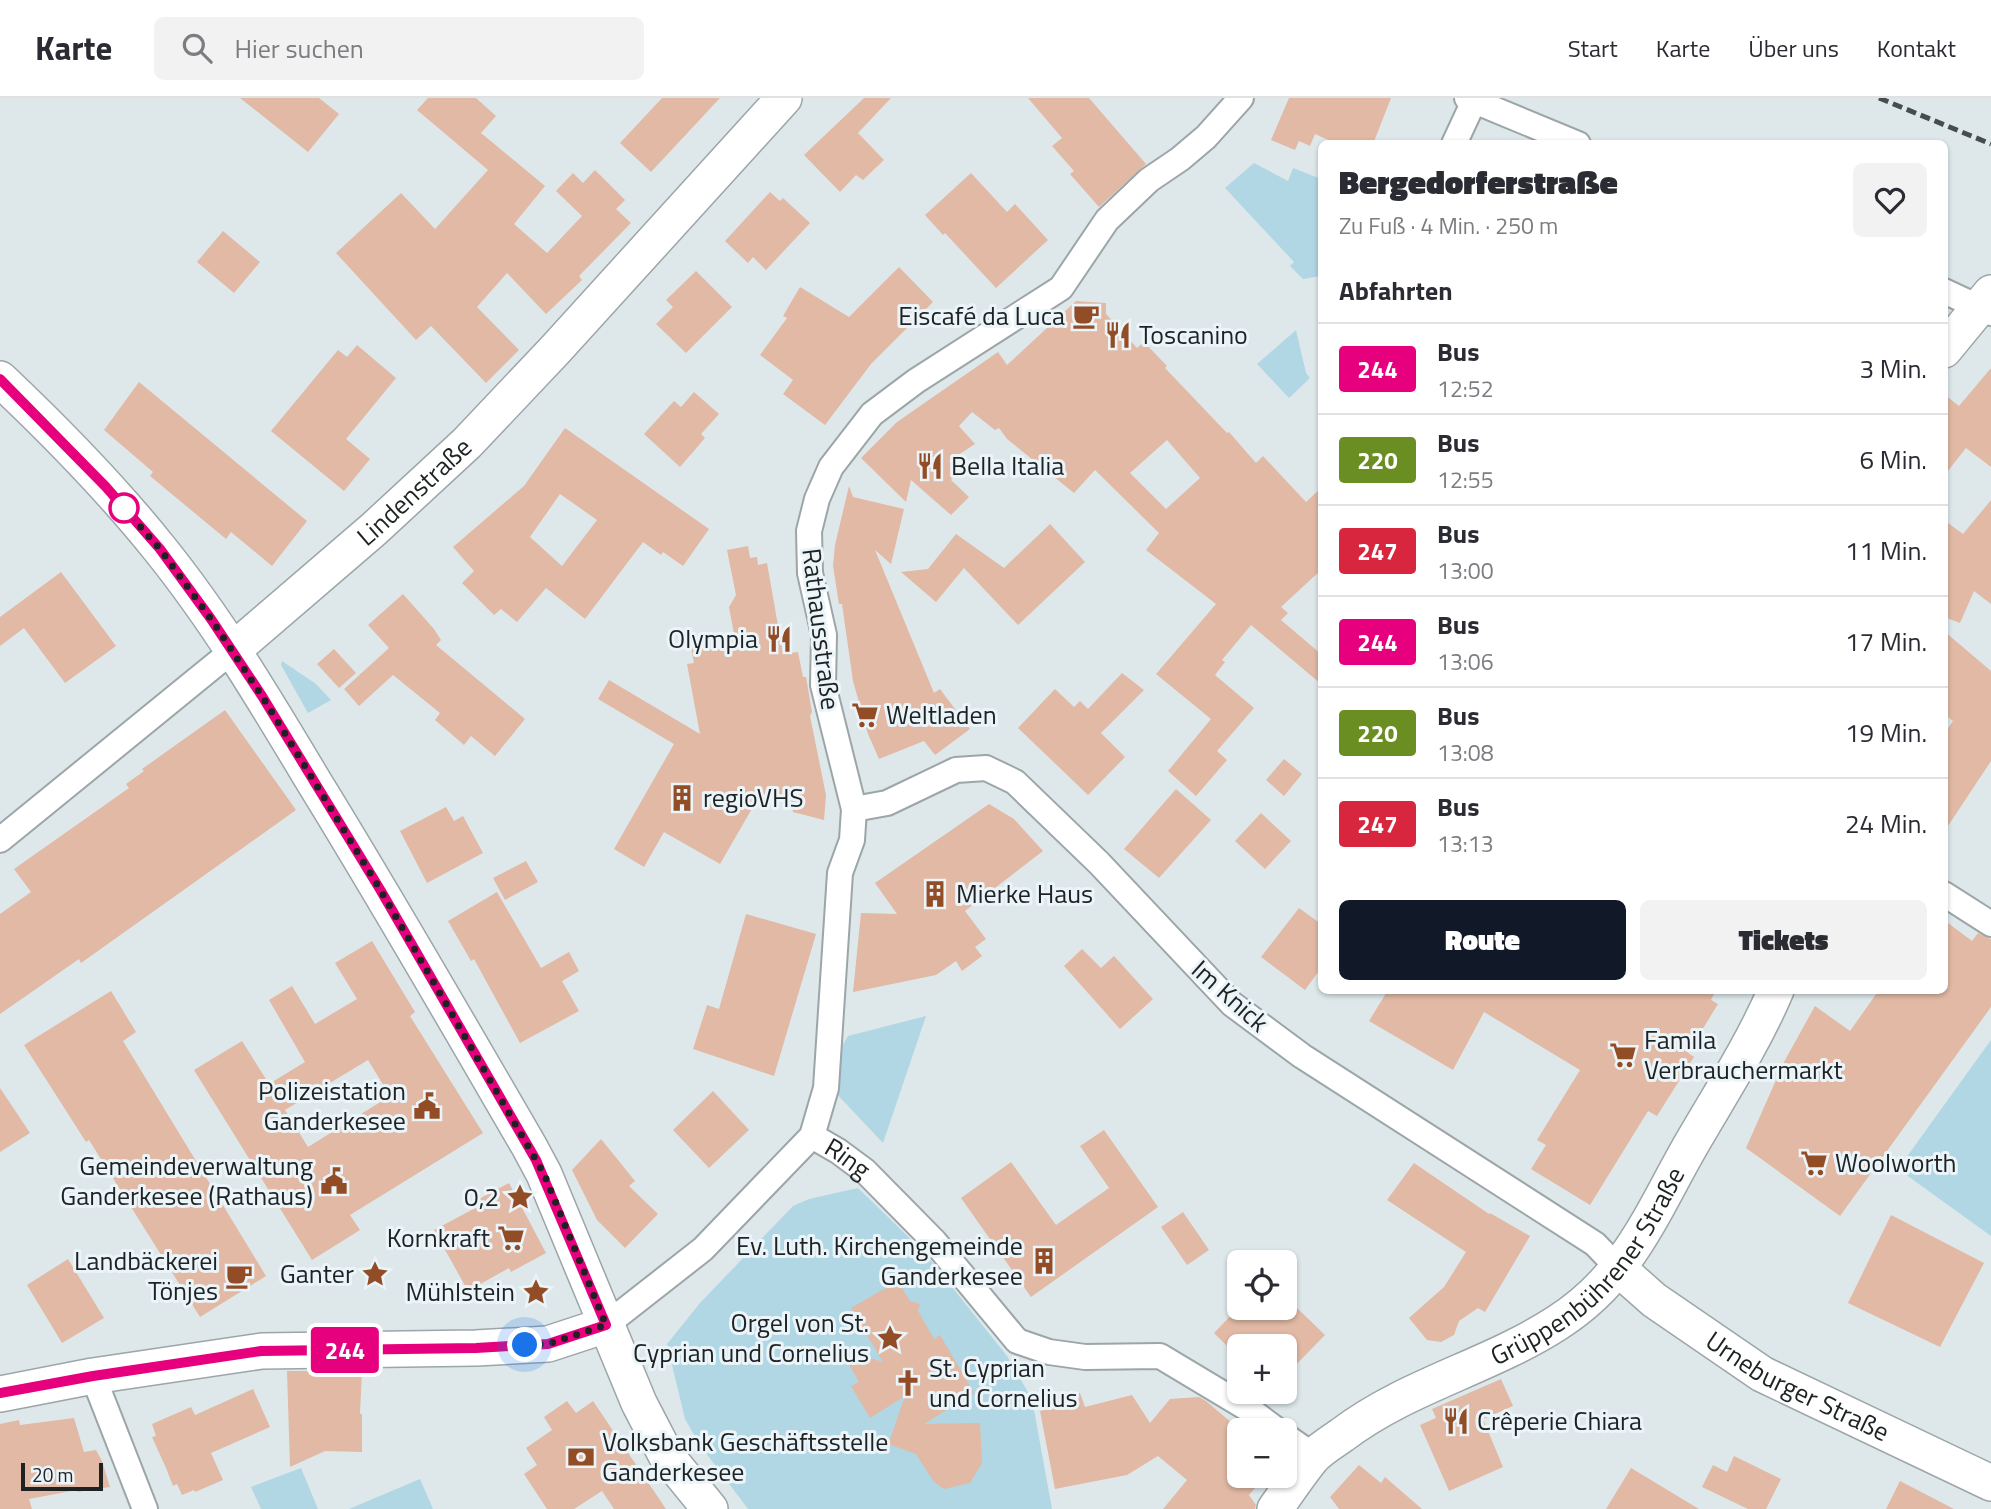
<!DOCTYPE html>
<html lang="de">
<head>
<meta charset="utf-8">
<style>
  :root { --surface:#fff; --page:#f2f2f3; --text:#2b2b33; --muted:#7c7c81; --line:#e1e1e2; --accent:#111827 }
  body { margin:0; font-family:"Titillium Web",sans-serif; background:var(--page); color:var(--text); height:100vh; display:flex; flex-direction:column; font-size:26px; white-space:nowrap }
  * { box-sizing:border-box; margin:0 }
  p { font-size:23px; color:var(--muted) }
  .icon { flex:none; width:38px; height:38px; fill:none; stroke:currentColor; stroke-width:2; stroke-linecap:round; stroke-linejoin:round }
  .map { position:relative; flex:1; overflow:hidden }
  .drawer { position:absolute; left:1318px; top:42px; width:630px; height:854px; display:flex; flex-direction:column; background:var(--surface); border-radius:10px; box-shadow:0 2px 5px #0004 }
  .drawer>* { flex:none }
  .badge { padding:0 14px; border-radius:5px; font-size:24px; line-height:46px }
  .tools { position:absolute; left:1227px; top:1152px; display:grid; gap:14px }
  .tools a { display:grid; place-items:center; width:70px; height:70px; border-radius:10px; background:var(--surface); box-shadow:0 2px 5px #0004; font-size:35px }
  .scale { position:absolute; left:21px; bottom:18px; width:82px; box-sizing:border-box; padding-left:7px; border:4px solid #1e2223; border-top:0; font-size:19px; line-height:24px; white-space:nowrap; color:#1e2223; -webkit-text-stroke:5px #ebf5f9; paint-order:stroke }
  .you { position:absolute; width:35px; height:35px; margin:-18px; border:5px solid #fff; border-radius:50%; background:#1a73e8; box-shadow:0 0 0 10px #1a73e833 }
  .map>.badge { position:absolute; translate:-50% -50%; box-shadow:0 0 0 4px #fff }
  h2 { padding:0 21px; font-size:26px; line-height:63px }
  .round { display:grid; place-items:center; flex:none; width:74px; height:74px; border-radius:10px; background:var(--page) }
  .head { display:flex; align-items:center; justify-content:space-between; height:119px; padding:0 21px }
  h1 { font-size:33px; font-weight:800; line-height:52px }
  .button { display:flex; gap:14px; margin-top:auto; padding:14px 21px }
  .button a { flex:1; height:80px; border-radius:10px; background:var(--accent); color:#fff; font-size:28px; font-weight:800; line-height:80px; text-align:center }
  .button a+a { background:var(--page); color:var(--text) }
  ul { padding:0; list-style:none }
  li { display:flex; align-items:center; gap:21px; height:91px; padding:0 21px; border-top:2px solid var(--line) }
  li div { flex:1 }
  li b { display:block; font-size:26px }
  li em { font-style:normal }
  li .badge { min-width:77px; font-weight:700; text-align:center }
  header { display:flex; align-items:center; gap:42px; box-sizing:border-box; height:98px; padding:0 35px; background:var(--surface); border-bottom:2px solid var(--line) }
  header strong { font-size:33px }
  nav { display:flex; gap:38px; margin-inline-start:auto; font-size:24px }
  .search { width:490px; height:63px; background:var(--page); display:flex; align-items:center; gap:18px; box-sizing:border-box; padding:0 24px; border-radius:10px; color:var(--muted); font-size:26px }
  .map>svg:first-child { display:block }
  .green { fill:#b1d6e4 }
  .building { fill:#e1b9a5; fill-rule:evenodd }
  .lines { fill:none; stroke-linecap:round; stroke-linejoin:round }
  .street-casing { stroke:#9ca5a8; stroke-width:28 }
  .secondary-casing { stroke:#9ca5a8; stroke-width:38 }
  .street { stroke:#fff; stroke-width:24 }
  .secondary { stroke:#fff; stroke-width:35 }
  .rail { stroke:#474c4e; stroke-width:5; stroke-dasharray:10 5; stroke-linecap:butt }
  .line-casing { stroke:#fff; stroke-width:16 }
  .line { stroke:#e6007e; stroke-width:10 }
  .walk { stroke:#1e2223; stroke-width:7; stroke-dasharray:0 12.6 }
  .stop-dot { fill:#fff; stroke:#e6007e; stroke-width:3.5 }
  .labels { text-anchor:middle; stroke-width:6; stroke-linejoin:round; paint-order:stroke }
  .poi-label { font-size:26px; fill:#1e2223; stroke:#ebf5f9; text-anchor:end }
  .street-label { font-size:26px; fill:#1e2223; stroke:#ebf5f9 }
</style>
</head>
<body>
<header>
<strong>Karte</strong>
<div class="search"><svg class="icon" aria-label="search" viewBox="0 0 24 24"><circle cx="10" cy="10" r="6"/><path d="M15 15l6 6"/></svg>Hier suchen</div>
<nav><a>Start</a><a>Karte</a><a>Über uns</a><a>Kontakt</a></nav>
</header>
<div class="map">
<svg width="1991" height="1411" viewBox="0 0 1991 1411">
  <rect width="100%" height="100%" fill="#dee8eb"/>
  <!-- green -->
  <path class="green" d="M1254,65L1288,83L1293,70L1321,81V178L1303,181L1290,168L1294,164L1225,90Z
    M1296,232L1306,275L1310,280L1289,300L1257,266Z
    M282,563L316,586L331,602L308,615L281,567Z
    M926,918L883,1045L833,992L836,958L848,938Z
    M1991,942V1138L1898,1071Z
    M858,1090L924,1154L1007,1258L1032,1301L1052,1411H748L700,1347L685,1321L667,1246L700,1205L793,1108L809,1101Z
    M301,1370L318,1411H261L251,1389Z
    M420,1381L433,1411H349Z"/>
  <!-- building -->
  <path class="building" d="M240,0H319L339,16L308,54Z
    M428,0H476L496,18L481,35L545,88L514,126L547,155L582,118L556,93L573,75L583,85L595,72L625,102L616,111L631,125L579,178L582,182L546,216L507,175L477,209L519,252L486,285L431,228L416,242L336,155L401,95L435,131L488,72L417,12Z
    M662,0H720L651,74L620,45Z
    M864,0H891L858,35L884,62L863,82L856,77L840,94L804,57Z
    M1028,0H1089L1146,66L1099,109L1070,76L1074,73L1052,48L1062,40Z
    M1289,0H1391L1373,46H1337L1315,36L1310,48L1299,43L1295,52L1271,42Z
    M971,75L1007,114L1015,106L1048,142L996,190L945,135L943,137L925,117Z
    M770,94L780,103L783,100L810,125L766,172L753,159L748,165L725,143Z
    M223,133L260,164L234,195L197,164Z
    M899,169L933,204L871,266L825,327L783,296L793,282L760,257L787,220L783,218L800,189L849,219Z
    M696,173L732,209L686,255L656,226L673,209L666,202Z
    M1076,203L1106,205V216L1137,250L1144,244L1167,268L1165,270L1227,335L1229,334L1256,365L1263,358L1306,404L1321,390V472L1281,509L1288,515L1281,522L1321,556V586L1251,527L1222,562L1225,564L1215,577L1254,610L1217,653L1227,662L1196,698L1168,673L1211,621L1156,576L1216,506L1146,452L1159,435L1095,372L1074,395L1007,341L999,330L995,332L972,314L959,328L975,346L949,363L959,373L951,382L969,399L951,417L911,382L906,404L861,360L897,324L998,254L1007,267ZM1167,342L1200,380L1166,411L1130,375Z
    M357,247L396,280L346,341L370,361L344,393L271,333L338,252L347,259Z
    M1991,270V369L1966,350L1944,378V296L1959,308Z
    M139,284L307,423L272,468L231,434L226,441L150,378L153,374L104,332Z
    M694,294L719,316L701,336L705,340L680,369L644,336L674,303L681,309Z
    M565,330L709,431L683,468L663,454L661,457L643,444L585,521L546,490L517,524L501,511L494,517L462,485L474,473L453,449L524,388ZM560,396L597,422L562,468L530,439Z
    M849,388L853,399L904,411L891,466L875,452L934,595L940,591L970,631L935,657L924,643L879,661L868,636L853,583L842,506H839L833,468L835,447Z
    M1991,402V506L1974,493L1960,525L1944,519V422L1963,436Z
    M1050,426L1085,464L1018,527L964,470L936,504L901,474L928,471L956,436L1004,470Z
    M748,448L750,460L757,459L758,467L767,465L783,556L798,554L803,579H806L812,614L810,618L826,697L824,722L793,714L791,700L774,703L761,695L720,766L664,734L644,769L614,751L674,646L598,601L609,582L700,636L687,566L694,565L690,545L734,536L729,509L736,497L727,452Z
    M61,474L116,548L65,585L24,530L0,548V519Z
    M403,496L434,531L441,542L436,547L525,621L495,658L471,638L464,647L435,622L440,615L393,577L359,608L344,591L389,550L368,527Z
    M1944,533L1991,573V663L1944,734V636L1953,623L1944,616Z
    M334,551L356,575L339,590L317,566Z
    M1122,575L1144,592L1101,635L1125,659L1088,697L1018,630L1055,591L1074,609L1080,603L1088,611Z
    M225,612L296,712L81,865L79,861L0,916V816L31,794L14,771L129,690L126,686L144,673L142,671Z
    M1284,661L1302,676L1284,698L1266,682Z
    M1176,691L1211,722L1159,780L1124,751Z
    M989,706L1014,721L1043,753L965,813L986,841L975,849L982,858L962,873L956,863L936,877L853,894L861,815L897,816L875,785Z
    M446,709L454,723L463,718L483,755L427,785L400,733Z
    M1261,715L1291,743L1265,771L1235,743Z
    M526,763L538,784L505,802L493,780Z
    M497,794L541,870L569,854L579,873L562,883L579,913L520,945L474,861L471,863L448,823Z
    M1299,810L1321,826V870L1305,892L1261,859Z
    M746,816L816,836L774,978L693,951L707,907L719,911Z
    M1944,822L1972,843L1978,835L1991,841V909L1840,1118L1746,1050L1784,964L1815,908L1850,933L1879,892H1944Z
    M372,843L415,914L410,918L483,1035L350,1117L360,1132L312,1162L194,972L242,943L269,986L305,964L269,902L292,888L315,926L357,901L335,865ZM368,962L390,998L308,1049L285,1012Z
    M1082,851L1101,870L1114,858L1153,901L1120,931L1064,868Z
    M1388,892H1716L1711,902L1718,906L1688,955L1694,959L1657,1018L1648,1013L1590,1107L1531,1071L1546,1047L1537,1042L1580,972L1484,914L1453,972L1369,923Z
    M111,893L136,934L123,943L266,1178L200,1219L89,1042L86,1044L24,947Z
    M0,990L30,1035L0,1054Z
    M713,993L749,1032L709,1070L673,1032Z
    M1104,1032L1158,1109L1031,1199L961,1100L1011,1064L1056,1127L1109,1090L1080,1048Z
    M601,1041L635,1083L629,1088L658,1116L625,1150L597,1122L572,1072Z
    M1414,1065L1489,1116L1490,1115L1530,1138L1485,1214L1478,1210L1459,1223L1454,1237L1441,1244L1427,1242L1409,1220L1444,1189L1466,1154L1387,1102Z
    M509,1085L546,1155L511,1174L509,1170L468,1193L434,1132L479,1108L477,1102Z
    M1183,1114L1209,1152L1187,1167L1161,1129Z
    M1891,1117L1984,1165L1940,1249L1848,1205Z
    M68,1161L104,1220L62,1245L27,1187Z
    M899,1185L910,1203L920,1206L918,1213L934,1241L940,1237L974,1295L924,1326L980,1325L982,1365L970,1385L944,1391L934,1384L916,1356L891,1347L887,1350L905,1298L870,1320L851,1288L859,1284L840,1251L883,1264L851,1210L884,1191Z
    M1239,1209H1296L1325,1237L1284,1279V1248H1227L1214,1235Z
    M287,1273H362L360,1316H362V1354L325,1353L290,1369Z
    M1501,1281L1513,1308L1483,1321L1503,1369L1449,1393L1420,1327L1436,1320L1432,1311Z
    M253,1291L270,1329L211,1355L223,1382L195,1394L194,1392L182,1397L177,1386L173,1388L166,1370L152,1339L156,1338L152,1326L191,1309L195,1317Z
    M1080,1295L1085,1309L1132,1297L1150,1325L1170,1301L1199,1299L1206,1303L1239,1331V1377H1266L1249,1397L1256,1407L1255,1411H1163L1187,1382L1158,1358L1127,1377L1055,1391L1040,1313L1054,1310L1050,1297Z
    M567,1303L576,1315L593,1303L666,1411H614L602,1393L574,1411H547L524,1376L537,1367L526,1350L552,1332L544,1319Z
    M74,1320L84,1354L96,1352L102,1363L110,1389L77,1394V1392L29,1401L32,1411H0V1326L19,1322L20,1327Z
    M1734,1358L1781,1381L1766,1411H1748L1702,1389L1713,1367L1727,1374Z
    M1359,1367L1381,1385L1385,1379L1422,1411H1339L1330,1399Z
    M1631,1370L1699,1411H1606Z
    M1900,1383L1954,1411H1886Z"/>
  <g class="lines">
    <defs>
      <g id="street">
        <path d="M1467,0L1578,46"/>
        <path d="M1454,46L1474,3"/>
        <path d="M1944,193L1991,215"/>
        <path d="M854,711L887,705L956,672L986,670L1015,684L1099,765L1232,906L1302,958L1595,1146L1619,1171"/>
        <path d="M0,742L232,553"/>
        <path d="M1944,796L1991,826"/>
        <path id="s1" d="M812,1038L838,1053L865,1073L934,1143L1017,1243L1049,1254L1085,1259L1160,1258L1250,1312L1277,1332"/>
        <path d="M606,1227L703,1151L812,1038L826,990L840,775L852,742L854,711L823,587L824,537L810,475L809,433L817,401L831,369L872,316L916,283L1061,190L1107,122L1149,82L1180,61L1206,39L1241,0"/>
        <path d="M93,1278L145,1411"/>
        <path d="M1284,1337L1314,1358"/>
      </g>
      <g id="secondary">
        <path d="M1944,252L1991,195"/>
        <path d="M0,281C56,334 111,390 159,450C218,523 266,604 314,684C388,804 458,926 529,1048L544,1076L639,1305L666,1357L710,1411"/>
        <path id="s2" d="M232,553L374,431L467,345L555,252L784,0"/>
        <path id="s3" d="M1619,1171L1654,1202L1762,1276L1991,1385"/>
        <path d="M0,1296L93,1278L262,1253L476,1250L548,1246L606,1227"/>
        <path id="s4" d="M1275,1411C1287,1394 1299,1376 1312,1360C1320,1351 1332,1344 1342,1337C1406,1288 1489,1269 1557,1225C1629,1179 1651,1116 1692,1045C1721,995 1753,946 1776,892"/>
      </g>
    </defs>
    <!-- street casing -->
    <use href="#street" class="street-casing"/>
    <!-- secondary casing -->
    <use href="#secondary" class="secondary-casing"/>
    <!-- street -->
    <use href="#street" class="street"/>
    <!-- secondary -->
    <use href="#secondary" class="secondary"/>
    <!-- rail -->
    <path class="rail" d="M1879,0L1991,46"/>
  </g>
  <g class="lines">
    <defs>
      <path id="line" d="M0,281L106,389L160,451L211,521L262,598L381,793L536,1062L606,1227L548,1246L476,1250L261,1253L93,1278L0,1295"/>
    </defs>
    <!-- line casing -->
    <use href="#line" class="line-casing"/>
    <!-- line -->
    <use href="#line" class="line"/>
    <!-- walk -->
    <path class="walk" d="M124,410L160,451L211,521L262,598L381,793L544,1076L606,1227L548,1246L525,1247"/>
  </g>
  <!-- icons -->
  <defs>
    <symbol id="cafe-bare" viewBox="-9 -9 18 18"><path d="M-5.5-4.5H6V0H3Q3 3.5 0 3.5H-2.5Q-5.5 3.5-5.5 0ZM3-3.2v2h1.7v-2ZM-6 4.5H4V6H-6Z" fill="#934d26" stroke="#ebf5f9" stroke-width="2.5" paint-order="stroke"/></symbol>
    <symbol id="restaurant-bare" viewBox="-9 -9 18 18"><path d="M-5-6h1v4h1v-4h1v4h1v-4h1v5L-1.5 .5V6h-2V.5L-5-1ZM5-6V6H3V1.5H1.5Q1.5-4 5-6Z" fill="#934d26" stroke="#ebf5f9" stroke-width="2.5" paint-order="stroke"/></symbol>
    <symbol id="supermarket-bare" viewBox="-9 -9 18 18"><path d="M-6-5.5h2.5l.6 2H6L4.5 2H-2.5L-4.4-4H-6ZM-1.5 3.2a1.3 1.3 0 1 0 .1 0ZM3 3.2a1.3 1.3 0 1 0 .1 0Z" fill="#934d26" stroke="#ebf5f9" stroke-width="2.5" paint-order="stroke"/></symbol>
    <symbol id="building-bare" viewBox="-9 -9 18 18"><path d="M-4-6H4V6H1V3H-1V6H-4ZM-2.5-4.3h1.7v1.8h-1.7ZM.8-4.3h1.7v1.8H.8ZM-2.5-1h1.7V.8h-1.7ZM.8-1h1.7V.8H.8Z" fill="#934d26" stroke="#ebf5f9" stroke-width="2.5" paint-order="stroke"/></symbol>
    <symbol id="civic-bare" viewBox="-9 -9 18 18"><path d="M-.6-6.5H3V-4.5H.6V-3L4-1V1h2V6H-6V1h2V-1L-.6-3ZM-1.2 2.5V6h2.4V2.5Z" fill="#934d26" stroke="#ebf5f9" stroke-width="2.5" paint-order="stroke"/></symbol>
    <symbol id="sight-bare" viewBox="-9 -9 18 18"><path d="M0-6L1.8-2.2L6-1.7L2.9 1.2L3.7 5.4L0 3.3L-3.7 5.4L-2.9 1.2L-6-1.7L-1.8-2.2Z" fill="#934d26" stroke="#ebf5f9" stroke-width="2.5" paint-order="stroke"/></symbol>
    <symbol id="church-bare" viewBox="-9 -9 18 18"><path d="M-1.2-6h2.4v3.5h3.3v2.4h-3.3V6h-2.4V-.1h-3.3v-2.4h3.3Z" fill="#934d26" stroke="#ebf5f9" stroke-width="2.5" paint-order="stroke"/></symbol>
    <symbol id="bank-bare" viewBox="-9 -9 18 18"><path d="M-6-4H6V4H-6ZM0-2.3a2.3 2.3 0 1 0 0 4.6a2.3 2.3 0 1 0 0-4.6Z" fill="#934d26" stroke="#ebf5f9" stroke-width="2.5" paint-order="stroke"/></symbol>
  </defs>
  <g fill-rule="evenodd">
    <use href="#cafe-bare" x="1067" y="199" width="38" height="38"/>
    <use href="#restaurant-bare" x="1099" y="218" width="38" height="38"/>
    <use href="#restaurant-bare" x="911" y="349" width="38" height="38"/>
    <use href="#restaurant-bare" x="760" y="522" width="38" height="38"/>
    <use href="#supermarket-bare" x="846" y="598" width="38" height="38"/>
    <use href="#building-bare" x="663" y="681" width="38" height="38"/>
    <use href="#building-bare" x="916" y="777" width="38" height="38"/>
    <use href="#supermarket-bare" x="1604" y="938" width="38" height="38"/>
    <use href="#civic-bare" x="408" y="989" width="38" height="38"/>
    <use href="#supermarket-bare" x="1795" y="1046" width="38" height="38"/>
    <use href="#civic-bare" x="315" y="1064" width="38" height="38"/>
    <use href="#sight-bare" x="501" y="1080" width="38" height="38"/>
    <use href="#supermarket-bare" x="492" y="1121" width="38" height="38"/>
    <use href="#building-bare" x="1025" y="1144" width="38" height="38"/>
    <use href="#sight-bare" x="356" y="1157" width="38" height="38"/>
    <use href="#cafe-bare" x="220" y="1159" width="38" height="38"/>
    <use href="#sight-bare" x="517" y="1175" width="38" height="38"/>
    <use href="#sight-bare" x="871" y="1221" width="38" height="38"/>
    <use href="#church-bare" x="889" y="1266" width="38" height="38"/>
    <use href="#restaurant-bare" x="1437" y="1304" width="38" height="38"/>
    <use href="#bank-bare" x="562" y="1340" width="38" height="38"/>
  </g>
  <!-- markers -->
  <circle class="stop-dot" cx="124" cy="410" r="14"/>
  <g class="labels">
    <!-- poi labels -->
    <g class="poi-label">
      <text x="1065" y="227">Eiscafé da Luca</text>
      <text x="1139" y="246" text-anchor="start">Toscanino</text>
      <text x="951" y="377" text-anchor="start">Bella Italia</text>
      <text x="758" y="550">Olympia</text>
      <text x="886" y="626" text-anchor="start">Weltladen</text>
      <text x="703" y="709" text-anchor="start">regioVHS</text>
      <text x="956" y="805" text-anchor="start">Mierke Haus</text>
      <text x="1644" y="951" text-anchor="start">Famila<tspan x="1644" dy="30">Verbrauchermarkt</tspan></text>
      <text x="406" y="1002">Polizeistation<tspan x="406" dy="30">Ganderkesee</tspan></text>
      <text x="1835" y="1074" text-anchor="start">Woolworth</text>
      <text x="313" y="1077">Gemeindeverwaltung<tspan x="313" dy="30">Ganderkesee (Rathaus)</tspan></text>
      <text x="499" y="1108">0,2</text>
      <text x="490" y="1149">Kornkraft</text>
      <text x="1023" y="1157">Ev. Luth. Kirchengemeinde<tspan x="1023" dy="30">Ganderkesee</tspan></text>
      <text x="218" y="1172">Landbäckerei<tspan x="218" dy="30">Tönjes</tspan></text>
      <text x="354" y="1185">Ganter</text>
      <text x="515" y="1203">Mühlstein</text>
      <text x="869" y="1234">Orgel von St.<tspan x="869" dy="30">Cyprian und Cornelius</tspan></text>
      <text x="929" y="1279" text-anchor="start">St. Cyprian<tspan x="929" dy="30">und Cornelius</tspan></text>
      <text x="1477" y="1332" text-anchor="start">Crêperie Chiara</text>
      <text x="602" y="1353" text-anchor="start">Volksbank Geschäftsstelle<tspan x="602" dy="30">Ganderkesee</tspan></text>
    </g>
    <!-- street labels -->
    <g class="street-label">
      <text dy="9" stroke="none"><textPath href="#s2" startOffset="242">Lindenstraße</textPath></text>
      <text transform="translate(821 531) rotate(83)" y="9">Rathausstraße</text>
      <text transform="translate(1230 898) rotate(42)" y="9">Im Knick</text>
      <text dy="9" stroke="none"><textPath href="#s1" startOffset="42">Ring</textPath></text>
      <text dy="9" stroke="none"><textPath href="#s4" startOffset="406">Grüppenbührener Straße</textPath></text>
      <text dy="9" stroke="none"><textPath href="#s3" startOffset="215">Urneburger Straße</textPath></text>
    </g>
  </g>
</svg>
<div class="tools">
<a><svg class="icon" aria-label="locate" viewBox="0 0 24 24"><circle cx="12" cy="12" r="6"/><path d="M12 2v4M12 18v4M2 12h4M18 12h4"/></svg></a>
<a>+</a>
<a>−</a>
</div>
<div class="scale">20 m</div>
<div class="you" style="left:525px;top:1247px"></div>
<b class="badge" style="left:345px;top:1252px;background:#e6007e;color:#fff">244</b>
<section class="drawer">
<div class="head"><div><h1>Bergedorferstraße</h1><p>Zu Fuß · 4 Min. · 250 m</p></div><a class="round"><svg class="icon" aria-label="heart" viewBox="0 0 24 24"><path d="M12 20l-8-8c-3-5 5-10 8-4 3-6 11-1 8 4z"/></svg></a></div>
<h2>Abfahrten</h2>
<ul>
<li><span class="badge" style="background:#e6007e;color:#fff">244</span><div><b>Bus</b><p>12:52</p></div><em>3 Min.</em></li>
<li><span class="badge" style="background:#6b8e23;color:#fff">220</span><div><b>Bus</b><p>12:55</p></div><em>6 Min.</em></li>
<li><span class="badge" style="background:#d7263d;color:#fff">247</span><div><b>Bus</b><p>13:00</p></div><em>11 Min.</em></li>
<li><span class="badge" style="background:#e6007e;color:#fff">244</span><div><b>Bus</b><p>13:06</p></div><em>17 Min.</em></li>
<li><span class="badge" style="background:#6b8e23;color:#fff">220</span><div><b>Bus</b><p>13:08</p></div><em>19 Min.</em></li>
<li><span class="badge" style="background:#d7263d;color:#fff">247</span><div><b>Bus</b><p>13:13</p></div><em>24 Min.</em></li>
</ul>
<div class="button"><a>Route</a><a>Tickets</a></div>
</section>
</div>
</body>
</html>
